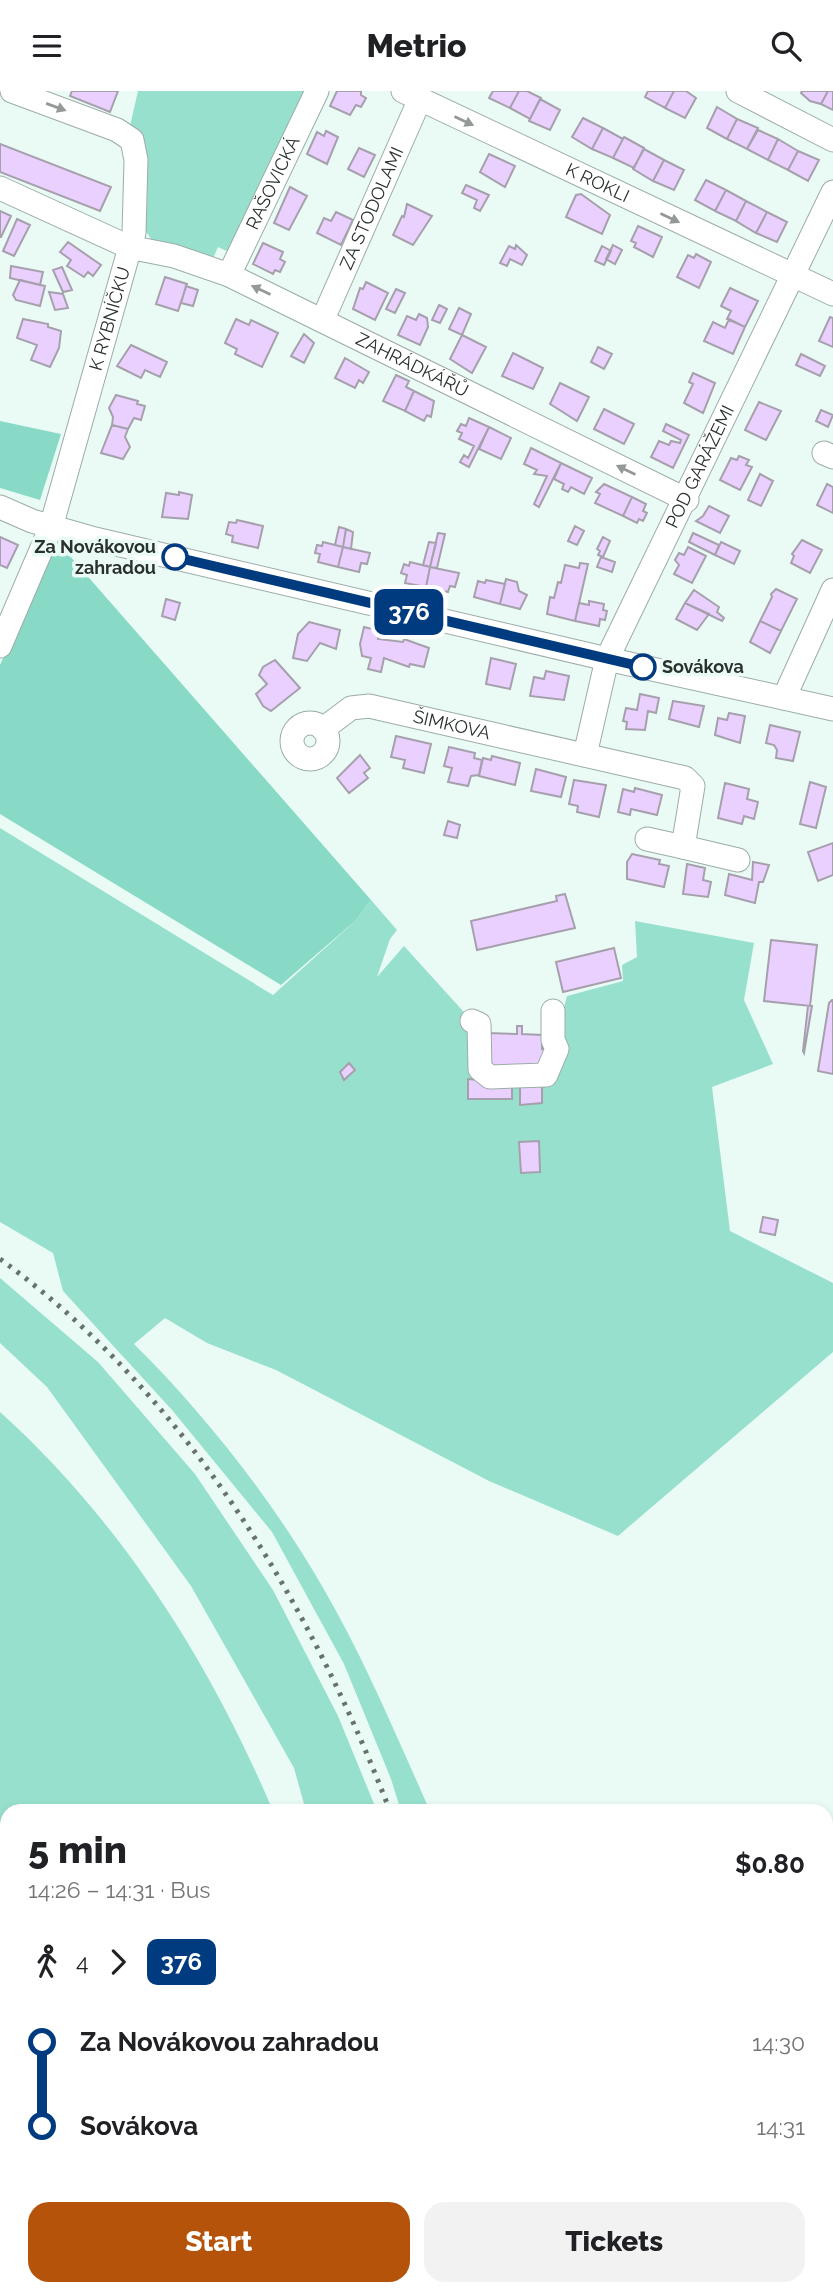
<!DOCTYPE html>
<html lang="en">
<head>
<meta charset="utf-8">
<style>
  :root { --surface:#fff; --page:#f2f2f2; --text:#202124; --muted:#757577; --accent:#b45309 }
  body { margin:0; font-family:Raleway,sans-serif; background:var(--page); color:var(--text); height:100vh; display:flex; flex-direction:column; font-size:26px; white-space:nowrap }
  * { box-sizing:border-box; margin:0 }
  p { font-size:23px; color:var(--muted) }
  .icon { flex:none; width:38px; height:38px; fill:none; stroke:currentColor; stroke-width:2; stroke-linecap:round; stroke-linejoin:round }
  .map { position:relative; flex:1; overflow:hidden }
  .details { position:absolute; left:0px; top:1713px; width:833px; height:492px; display:flex; flex-direction:column; background:var(--surface); border-radius:21px 21px 0 0; box-shadow:0 4px 10px #0003 }
  .details>* { flex:none }
  .badge { padding:0 14px; border-radius:10px; font-size:24px; line-height:46px }
  .map>.badge { position:absolute; translate:-50% -50%; box-shadow:0 0 0 4px #fff }
  .legs { display:flex; align-items:center; gap:10px; height:77px; padding:0 28px; font-size:23px }
  .legs p { margin-inline-start:auto }
  .headline { display:flex; align-items:center; justify-content:space-between; height:119px; padding:0 28px }
  h1 { font-size:38px; font-weight:800; line-height:52px }
  .cta { display:flex; gap:14px; margin-top:auto; padding:14px 28px }
  .cta a { flex:1; height:80px; border-radius:21px; background:var(--accent); color:#fff; font-size:28px; font-weight:800; line-height:80px; text-align:center }
  .cta a+a { background:var(--page); color:var(--text) }
  ul { padding:0 28px; list-style:none }
  li { display:flex; align-items:center; gap:24px; height:84px; font-size:26px }
  li i { display:grid; place-items:center; width:10px; height:100%; margin:0 9px; background:currentColor }
  li i::after { content:''; width:18px; height:18px; margin:-9px; border:5px solid; border-radius:50%; background:var(--surface) }
  li p { margin-inline-start:auto }
  li:first-child i { background:linear-gradient(#0000 50%,currentColor 0) }
  li:last-child i { background:linear-gradient(currentColor 50%,#0000 0) }
  header { display:flex; justify-content:space-between; align-items:center; height:91px; padding:0 28px; background:var(--surface); font-size:32px; font-weight:800 }
  .map>svg:first-child { display:block }
  .green { fill:#98e0ce; fill-rule:evenodd }
  .forest { fill:#88dac6 }
  .building { fill:#ead0ff; stroke:#a6a0ac; stroke-width:2 }
  .lines { fill:none; stroke-linecap:round; stroke-linejoin:round }
  .minor-casing { stroke:#9caca8; stroke-width:25 }
  .highway-casing { stroke:#478376; stroke-width:38 }
  .minor { stroke:#fff; stroke-width:23 }
  .highway { stroke:#57b09c; stroke-width:35 }
  .rail { stroke:#67716e; stroke-width:5; stroke-dasharray:3.5 7; stroke-linecap:butt }
  .oneway { fill:#949896 }
  .line-1-casing { stroke:#fff; stroke-width:16 }
  .line-1 { stroke:#003b80; stroke-width:10 }
  .stop-1-dot { fill:#fff; stroke:#003b80; stroke-width:3.5 }
  .labels { text-anchor:middle; stroke-width:7; stroke-linejoin:round; paint-order:stroke }
  .street-label { font-size:18px; fill:#2a302e; stroke:#eafbf6 }
  .stop-label { font-size:18px; font-weight:bold; fill:#2a302e; stroke:#eafbf6; text-anchor:end }
</style>
</head>
<body>
<header><svg class="icon" aria-label="menu" viewBox="0 0 24 24"><path d="M4 6h16M4 12h16M4 18h16"/></svg>Metrio<svg class="icon" aria-label="search" viewBox="0 0 24 24"><circle cx="10" cy="10" r="6"/><path d="M15 15l6 6"/></svg></header>
<div class="map">
<svg width="833" height="2204" viewBox="0 0 833 2204">
  <rect width="100%" height="100%" fill="#eafbf6"/>
  <!-- green -->
  <path class="green" d="M138,0H313L233,163L218,156L212,170L151,148L145,139L146,56L130,35Z
    M0,737L273,904L355,830L371,809L397,839L390,848L377,886L404,855L472,930L546,984L567,905L623,890L622,874L637,866L635,830L754,852L744,909L773,973L712,996L730,1140L833,1192V1261L618,1445L489,1390L276,1279L207,1252L165,1227L134,1253C204,1322 273,1410 322,1495C364,1567 396,1644 430,1720H401L391,1688L344,1573L272,1441L172,1319L63,1200L53,1162L0,1131ZM538,1050L540,1081L521,1082L519,1051Z
    M0,1187L98,1271L195,1383L273,1499L338,1625L377,1720H306L294,1677L191,1495L47,1296L0,1252Z
    M0,1321C121,1430 210,1571 273,1720H7V2198H342L335,2204H0Z
    M463,2198H570L571,2204H463Z"/>
  <!-- forest -->
  <path class="forest" d="M0,330L61,343L40,409L0,397Z
    M50,458L69,464L371,809L355,830L281,894L0,723V574Z"/>
  <!-- building -->
  <path class="building" d="M72,0H118L110,21L70,5Z
    M337,0H361V4L366,7L361,16L356,14L350,24L330,15Z
    M493,0H519L510,17L489,7Z
    M519,0H527L541,7L530,28L510,17Z
    M648,0H674L665,17L645,6Z
    M674,0H686L696,7L685,27L665,17Z
    M802,0H828L821,13L810,10L801,2Z
    M828,0H833V19L821,13Z
    M540,8L560,19L550,39L529,30Z
    M717,16L737,28L727,48L707,37Z
    M583,27L603,37L592,58L572,46Z
    M737,28L758,37L747,58L727,48Z
    M603,37L623,48L613,67L592,58Z
    M758,39L778,48L768,69L747,58Z
    M326,40L338,46L327,73L307,63L317,41L324,45Z
    M624,46L644,57L634,77L613,67Z
    M778,48L798,60L788,79L768,69Z
    M0,53L111,96L100,120L0,81Z
    M359,57L375,64L364,86L348,78Z
    M644,58L664,69L653,90L633,78Z
    M798,60L819,69L808,90L788,79Z
    M489,63L515,75L505,96L480,81Z
    M664,69L684,79L674,99L653,90Z
    M706,89L726,99L715,120L695,109Z
    M466,94L489,104L480,120L474,117L477,109L462,102Z
    M290,96L307,105L289,139L274,132Z
    M726,99L746,110L736,130L715,120Z
    M581,103L610,124L602,143L566,126L576,104Z
    M746,110L767,121L756,142L736,130Z
    M407,113L432,125L413,154L393,144L402,125L404,126Z
    M0,120L11,125L1,146H0Z
    M336,121L353,129L341,154L317,142L324,127L331,130Z
    M767,121L787,131L777,151L756,142Z
    M17,128L30,134L14,165L3,160Z
    M638,135L662,146L653,166L634,156L636,152L631,150Z
    M68,151L101,174L93,185L88,181L84,186L67,175L71,169L60,161Z
    M263,152L283,161L280,168L285,171L280,181L275,179L273,183L253,173Z
    M516,154L527,164L522,174L510,168L507,175L500,172L509,155L515,158Z
    M613,154L622,159L615,173L606,168Z
    M602,155L611,160L604,174L595,170Z
    M696,163L711,171L699,197L677,186L688,164L694,167Z
    M11,175L43,181L40,194L10,187Z
    M62,176L72,199L63,201L53,179Z
    M165,186L187,193L178,220L156,213Z
    M20,189L45,195L40,215L16,209L13,204Z
    M366,191L388,202L375,229L353,218L360,197L363,198Z
    M186,195L198,199L193,215L181,212Z
    M730,197L758,210L745,236L727,228L731,220L721,215Z
    M396,198L405,202L395,222L386,218Z
    M49,201L63,203L68,217L55,219Z
    M439,214L447,218L440,232L432,229Z
    M459,217L471,223L462,244L449,238Z
    M419,223L427,227L428,236L420,254L398,244L407,225L416,229Z
    M830,226L833,227V256L819,250Z
    M23,228L48,233V236L61,240L59,257L50,276L31,269L37,254L17,247Z
    M236,228L249,234L251,229L278,242L262,276L235,263L237,258L225,252Z
    M729,228L745,236L733,263L704,250L713,231L725,237Z
    M304,243L314,252L304,272L291,265Z
    M462,244L486,256L472,282L450,268Z
    M131,254L167,271L160,286L145,279L141,287L117,275Z
    M598,256L612,263L604,278L591,271Z
    M513,262L543,277L533,298L502,285Z
    M801,263L825,275L820,285L796,274Z
    M345,267L369,281L363,292L359,289L355,297L335,287Z
    M693,282L715,292L703,322L684,312L693,293L689,291Z
    M396,284L409,290L406,296L414,300L405,320L383,310Z
    M560,292L589,306L577,330L550,313Z
    M414,300L434,310L431,326L427,324L424,330L405,320Z
    M116,304L138,310L137,313L145,315L141,329L134,327L128,338L112,334L113,326L109,317Z
    M759,311L781,320L766,349L745,339Z
    M604,318L634,333L624,353L594,338Z
    M821,319L833,324L828,336L816,330Z
    M469,327L489,336L469,376L460,371L464,364L468,367L474,355L459,348L462,342L457,340L461,333L466,335Z
    M666,333L689,344L673,377L651,366L659,350L669,354L671,350L680,352L681,349L663,340Z
    M112,334L128,338L125,346L130,356L123,368L101,362Z
    M489,336L511,347L501,368L479,358Z
    M531,357L561,372L539,416L534,413L547,385L534,383L537,379L524,373Z
    M739,365L749,369L746,374L752,376L740,399L720,389L731,367L737,369Z
    M561,372L592,387L584,403L571,396L568,401L562,398L564,393L554,388Z
    M760,383L773,390L761,415L748,409Z
    M604,393L632,406L623,425L595,412L600,403L596,401Z
    M827,393L833,396V422L817,414Z
    M179,401L192,404L188,428L162,426L166,402L179,404Z
    M632,406L646,413L643,420L647,422L643,430L639,428L637,432L623,425Z
    M709,415L729,425L720,442L696,430L703,425Z
    M237,429L263,435L258,457L232,451L233,445L226,443L229,431L236,432Z
    M575,435L584,440L577,454L568,450Z
    M339,436L346,438L343,456L335,454Z
    M346,438L353,441L351,458L343,456Z
    M438,442L445,443L437,477L430,476Z
    M693,442L719,454L715,464L689,451Z
    M0,446L18,454L7,477L0,474Z
    M603,446L610,450L603,466L598,464L600,460L597,458Z
    M802,449L822,459L810,482L791,472L794,465L792,463Z
    M323,451L343,456L338,476L318,471L320,463L315,462L317,454L322,455Z
    M429,451L436,452L430,476L423,474Z
    M721,451L740,460L734,473L715,464Z
    M343,456L370,462L367,473L361,472L359,481L338,476Z
    M688,456L706,465L692,492L674,483L679,474L675,469L679,462L684,464Z
    M601,466L615,471L612,481L597,476Z
    M410,471L430,476L426,496L405,492L407,484L401,482L404,473L409,475Z
    M580,472L588,473L575,530L547,523L550,506L554,507L558,491L561,492L565,474L579,477Z
    M430,476L459,482L455,496L450,495L448,501L426,496Z
    M506,488L517,491L519,500L527,504L520,518L500,513Z
    M486,489L505,493L500,513L474,506L478,490L485,492Z
    M776,498L797,508L781,540L760,530L772,506L771,503Z
    M694,499L719,516L717,521L724,527L722,530L685,512Z
    M166,508L180,512L175,529L162,525Z
    M589,510L604,513L603,519L607,520L605,529L600,528L599,535L575,530L579,512L589,514Z
    M685,512L709,523L697,539L676,528Z
    M760,530L781,540L770,562L750,551Z
    M309,531L340,539L336,558L320,552L307,570L293,567L298,543Z
    M364,536L380,540L378,548L403,551L404,548L429,557L424,576L410,573L409,576L384,567L381,581L368,578L371,567L362,565L360,553Z
    M491,567L516,573L510,598L486,593Z
    M275,569L300,597L271,620L263,615L256,603L267,593L259,584L263,576Z
    M546,580L569,585L564,609L530,605L534,586L544,588Z
    M640,603L659,607L656,622L648,620L645,639L626,638L627,631L623,630L626,617L637,619Z
    M673,610L704,615L699,636L669,628Z
    M729,622L745,625L740,652L715,644L718,627L727,629Z
    M770,634L800,641L793,670L776,667L777,659L774,654L766,652Z
    M396,645L431,653L424,682L403,677L405,669L391,666Z
    M449,656L475,662L474,667L482,669L479,684L471,685L468,695L448,691L452,677L444,675Z
    M360,664L370,677L364,682L368,687L349,702L337,687Z
    M492,665L520,672L515,694L479,685L483,667L491,669Z
    M536,678L566,686L561,706L531,700Z
    M574,689L606,694L599,726L577,721L578,715L569,713Z
    M810,691L826,696L816,737L800,733Z
    M725,692L749,698L747,708L758,711L754,728L744,725L742,733L718,727Z
    M635,697L662,704L657,724L631,718L630,724L618,721L623,698L634,701Z
    M448,730L460,734L457,747L444,744Z
    M833,752V784L818,790L808,761Z
    M632,763L660,769L659,773L669,775L664,796L627,788V771Z
    M753,771L769,774L763,791H759L755,812L725,804L729,783L752,789Z
    M687,773L705,777L703,789L711,791L708,806L683,803Z
    M565,803L575,837L477,859L471,830L557,810L556,805Z
    M771,849L817,854L810,915L764,910Z
    M614,857L621,887L563,901L556,871Z
    M832,909H833V983L818,980L829,912Z
    M808,915H812L804,962L803,960Z
    M517,935H522V943L542,944V958H550L542,979L488,981V942L517,943Z
    M349,972L355,979L344,989L340,981Z
    M468,988L512,992V1008H468Z
    M520,992H542V1012L520,1014Z
    M539,1050L540,1081L521,1082L519,1051Z
    M763,1126L778,1129L775,1144L760,1141Z"/>
  <g class="lines">
    <defs>
      <g id="minor">
        <path id="s1" d="M403,0L833,203"/>
        <path d="M738,0L833,49"/>
        <path id="s2" d="M0,97L129,156L174,165L229,184L687,409"/>
        <path id="s3" d="M229,184L317,0"/>
        <path id="s4" d="M323,228L420,8"/>
        <path d="M824,362L833,366"/>
        <path d="M0,416L32,430L95,448L607,568L833,618"/>
        <path id="s5" d="M0,555L51,436L134,142L136,69L132,49L117,39L12,0"/>
        <path d="M784,607L833,499"/>
        <circle cx="310" cy="650" r="18"/>
        <path id="s6" d="M323,638L351,617L369,615L685,687L693,695L683,756L738,769"/>
        <path id="s7" d="M585,664L607,568L833,101"/>
        <path d="M647,748L683,756"/>
        <path d="M472,930L479,933L480,978L490,986L546,984L557,958L553,949V920"/>
      </g>
      <path id="highway" d="M826,2144L833,2142
        M826,2172L833,2169
        M664,2204L682,2198
        M743,2204L759,2198
        M812,2204L833,2198"/>
    </defs>
    <!-- minor casing -->
    <use href="#minor" class="minor-casing"/>
    <!-- highway casing -->
    <use href="#highway" class="highway-casing"/>
    <!-- minor -->
    <use href="#minor" class="minor"/>
    <!-- highway -->
    <use href="#highway" class="highway"/>
    <!-- rail -->
    <path class="rail" d="M0,1168C186,1303 309,1510 390,1720
      M450,2204V2198"/>
  </g>
  <!-- one-way arrows -->
  <defs><path id="oneway-solid" d="M-6-.8H1V-3.2L6.5 0L1 3.2V.8H-6Z" transform="scale(1.75)"/></defs>
  <g class="oneway">
    <use href="#oneway-solid" transform="translate(56 16) rotate(20)"/>
    <use href="#oneway-solid" transform="translate(464 30) rotate(25)"/>
    <use href="#oneway-solid" transform="translate(670 127) rotate(25)"/>
    <use href="#oneway-solid" transform="translate(261 199) rotate(-155)"/>
    <use href="#oneway-solid" transform="translate(626 379) rotate(-154)"/>
  </g>
  <g class="lines">
    <defs>
      <path id="line-1" d="M175,466L643,576"/>
    </defs>
    <!-- line-1 casing -->
    <use href="#line-1" class="line-1-casing"/>
    <!-- line-1 -->
    <use href="#line-1" class="line-1"/>
  </g>
  <!-- markers -->
  <g class="stop-1-dot">
    <circle cx="175" cy="466" r="12"/>
    <circle cx="643" cy="576" r="12"/>
  </g>
  <g class="labels">
    <!-- street labels -->
    <g class="street-label">
      <text dy="6" stroke="none"><textPath href="#s3" startOffset="102">RAŠOVICKÁ</textPath></text>
      <text dy="6" stroke="none"><textPath href="#s1" startOffset="215">K ROKLI</textPath></text>
      <text dy="6" stroke="none"><textPath href="#s4" startOffset="121">ZA STODOLAMI</textPath></text>
      <text dy="6" stroke="none"><textPath href="#s5" startOffset="346">K RYBNÍČKU</textPath></text>
      <text dy="6" stroke="none"><textPath href="#s2" startOffset="450">ZAHRÁDKÁŘŮ</textPath></text>
      <text dy="6" stroke="none"><textPath href="#s7" startOffset="312">POD GARÁŽEMI</textPath></text>
      <text dy="6" stroke="none"><textPath href="#s6" startOffset="138">ŠIMKOVA</textPath></text>
    </g>
    <!-- stop labels -->
    <g class="stop-label">
      <text x="156" y="462">Za Novákovou<tspan x="156" dy="21">zahradou</tspan></text>
      <text x="662" y="582" text-anchor="start">Sovákova</text>
    </g>
  </g>
</svg>
<b class="badge" style="left:409px;top:521px;background:#003b80;color:#fff">376</b>
<section class="details">
<div class="headline"><div><h1>5 min</h1><p>14:26 – 14:31 · Bus</p></div><b>$0.80</b></div>
<div class="legs"><svg class="icon" aria-label="walk" viewBox="0 0 24 24"><circle cx="13" cy="4" r="2"/><path d="M13 8l-2 6 4 7M11 14l-3 7M7 12l3-4h3l4 4"/></svg>4<svg class="icon" aria-label="forward" viewBox="0 0 24 24"><path d="M9 5l7 7-7 7"/></svg><b class="badge" style="background:#003b80;color:#fff">376</b></div>
<ul>
<li><i style="color:#003b80"></i><b>Za Novákovou zahradou</b><p>14:30</p></li>
<li><i style="color:#003b80"></i><b>Sovákova</b><p>14:31</p></li>
</ul>
<div class="cta"><a>Start</a><a>Tickets</a></div>
</section>
</div>
</body>
</html>
